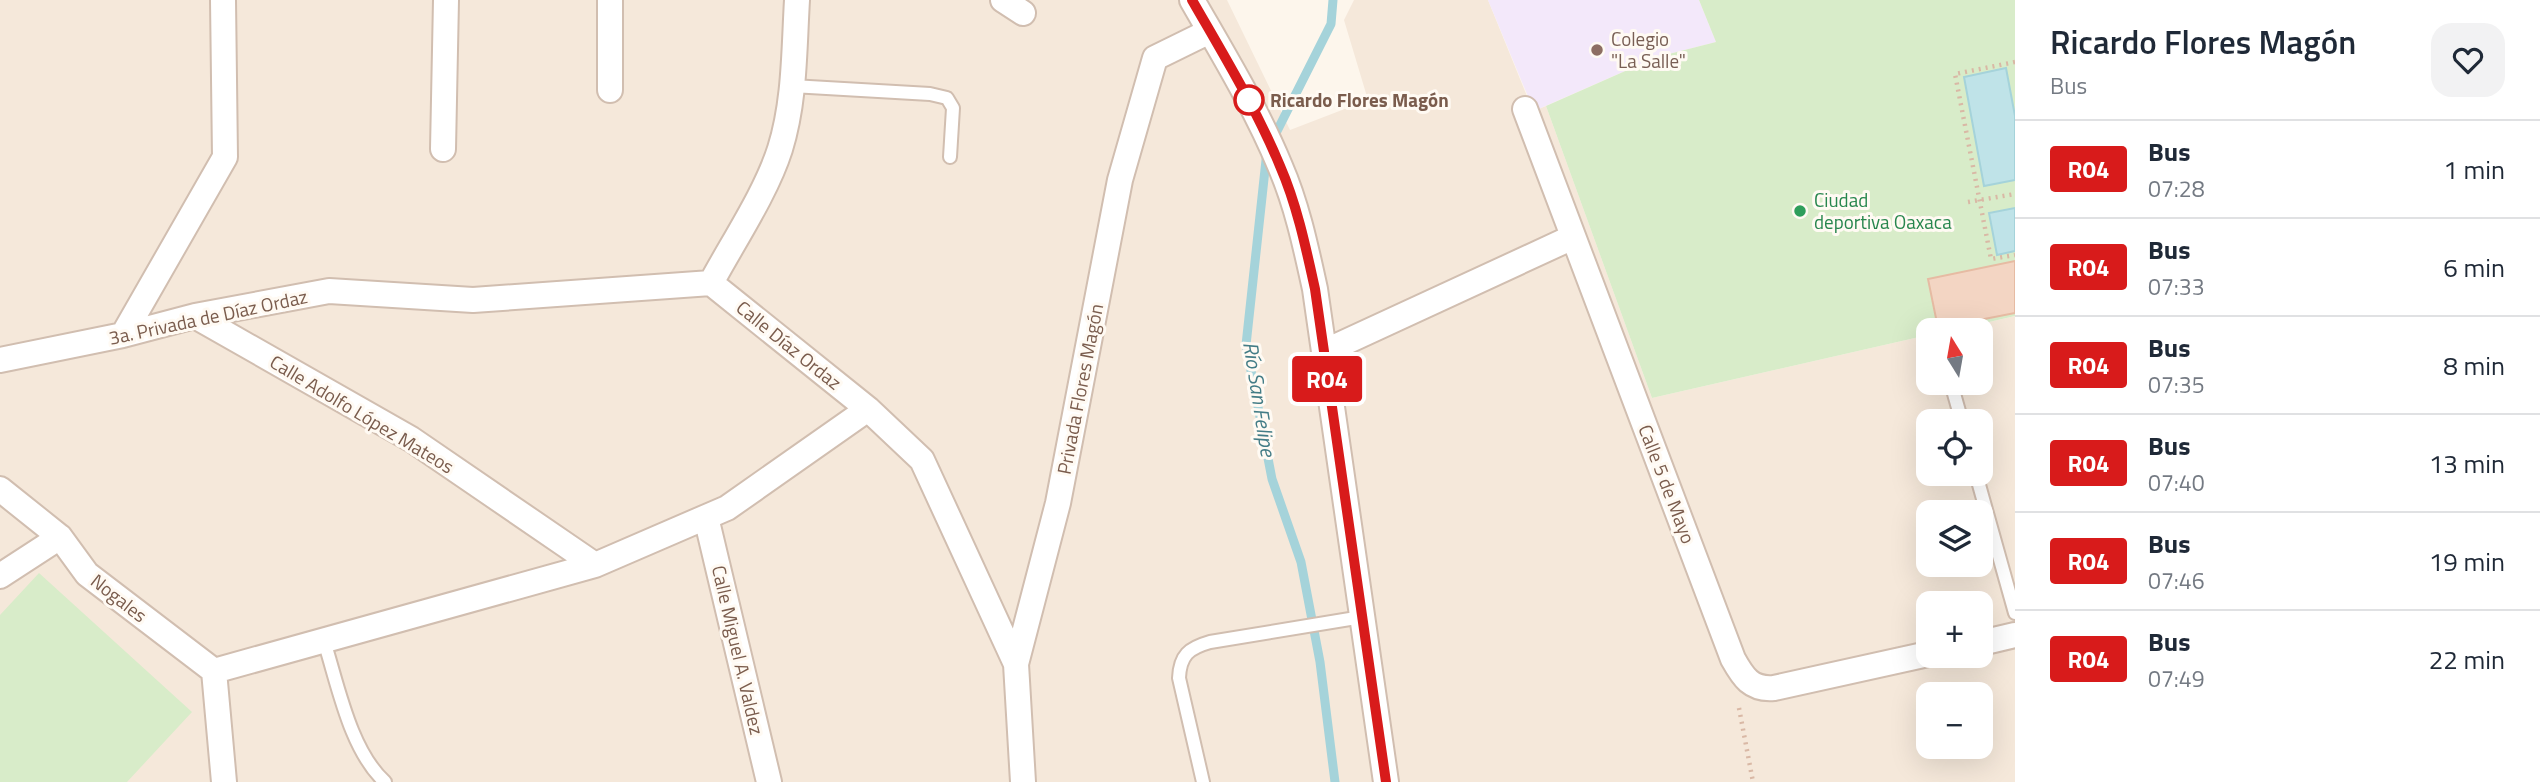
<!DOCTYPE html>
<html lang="en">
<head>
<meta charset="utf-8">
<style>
  :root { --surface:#fff; --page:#f2f2f3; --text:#1f2937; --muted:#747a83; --line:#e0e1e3 }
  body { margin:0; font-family:"Titillium Web",sans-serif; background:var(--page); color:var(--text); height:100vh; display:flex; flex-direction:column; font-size:26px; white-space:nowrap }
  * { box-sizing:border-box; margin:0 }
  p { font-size:23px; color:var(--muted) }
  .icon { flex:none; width:38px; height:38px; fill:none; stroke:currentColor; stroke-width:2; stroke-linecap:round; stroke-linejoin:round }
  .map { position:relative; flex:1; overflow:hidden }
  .panel { display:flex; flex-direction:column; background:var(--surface); width:525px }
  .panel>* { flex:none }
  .badge { padding:0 14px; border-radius:5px; font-size:24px; line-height:46px }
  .needle { width:46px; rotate:349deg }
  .tools { position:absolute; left:1916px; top:318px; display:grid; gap:14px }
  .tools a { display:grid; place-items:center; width:77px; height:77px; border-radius:14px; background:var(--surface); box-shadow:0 7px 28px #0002; font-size:35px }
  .map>.badge { position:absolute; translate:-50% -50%; box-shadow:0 0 0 4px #fff }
  .round { display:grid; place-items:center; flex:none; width:74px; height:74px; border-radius:21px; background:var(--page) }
  .overview { display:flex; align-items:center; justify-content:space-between; height:119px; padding:0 35px }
  h1 { font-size:33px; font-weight:600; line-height:52px }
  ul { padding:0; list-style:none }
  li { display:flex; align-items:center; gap:21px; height:98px; padding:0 35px; border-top:2px solid var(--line) }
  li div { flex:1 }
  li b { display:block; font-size:26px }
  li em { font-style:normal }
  li .badge { min-width:77px; font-weight:700; text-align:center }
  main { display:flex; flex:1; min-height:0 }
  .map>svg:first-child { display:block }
  .residential { fill:#f5e8da; fill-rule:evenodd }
  .education { fill:#f3e8fa }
  .green { fill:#d8ecc9 }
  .water { fill:#bfe3e8; stroke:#a5d3da; stroke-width:2 }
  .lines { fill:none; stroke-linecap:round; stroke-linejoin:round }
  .stream { stroke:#a5d3da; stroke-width:9 }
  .building { fill:#f3d5c3; stroke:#e6bba3; stroke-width:2 }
  .lane-casing { stroke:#d1beb0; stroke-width:16 }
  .street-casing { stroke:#d1beb0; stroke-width:28 }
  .path { stroke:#d9b8a5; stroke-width:4.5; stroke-dasharray:2 5; stroke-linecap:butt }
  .lane { stroke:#fff; stroke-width:12 }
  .street { stroke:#fff; stroke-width:24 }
  .line-casing { stroke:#fff; stroke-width:16 }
  .line { stroke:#d81b1b; stroke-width:10 }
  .education-dot { fill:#8d6e63; stroke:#fffaf3; stroke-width:2.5 }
  .stop-dot { fill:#fff; stroke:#d81b1b; stroke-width:3.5 }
  .leisure-dot { fill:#2e9e5b; stroke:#fffaf3; stroke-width:2.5 }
  .labels { text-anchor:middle; stroke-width:6; stroke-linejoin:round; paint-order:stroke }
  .education-label { font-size:19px; fill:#785e54; stroke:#fffaf3; text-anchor:start }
  .stop-label { font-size:19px; font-weight:bold; fill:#7a5c4d; stroke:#fffaf3; text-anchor:start }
  .leisure-label { font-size:19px; fill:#27864d; stroke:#fffaf3; text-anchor:start }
  .street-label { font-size:19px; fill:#7a5c4d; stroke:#fffaf3 }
  .water-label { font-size:21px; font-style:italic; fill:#437c86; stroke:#fffaf3 }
</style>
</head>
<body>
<main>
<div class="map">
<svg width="2015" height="782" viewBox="0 0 2015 782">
  <rect width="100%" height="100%" fill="#fdf6ec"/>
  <!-- residential -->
  <path class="residential" d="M0,0H1227L1290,130L1368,100L1344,20L1354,0H1488L1533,111L1546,106L1652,398L1928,335V383H1981V331H1950L2015,316V782H0ZM1928,422H1981V474H1928ZM1928,513H1981V565H1928ZM1928,604H1981V656H1928ZM1928,695H1981V747H1928Z"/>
  <!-- education -->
  <path class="education" d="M1488,0H1699L1716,42L1657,57L1534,111Z"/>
  <!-- green -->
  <path class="green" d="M1699,0H2015V316L1950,331H1928V335L1652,398L1546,106L1657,57L1716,42Z
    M39,573L192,712L127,782H0V615Z"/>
  <!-- water -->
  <path class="water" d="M2006,68L2015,116V180L1984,186L1964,77Z
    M2015,208V251L1997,255L1989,213Z"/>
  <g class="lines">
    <!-- stream -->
    <path class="stream" d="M1273,139L1331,24L1333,0
      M1267,151L1246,345L1272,479L1301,562L1320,662L1335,782"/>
  </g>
  <!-- building -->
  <path class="building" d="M2015,261V313L1938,328L1928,279Z"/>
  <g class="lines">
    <defs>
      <path id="lane" d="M792,86L930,94L947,98L953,108L950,157
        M1951,383L1962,422
        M1976,474L2015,613
        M324,641C338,685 350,750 385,782
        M1203,782L1179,678C1180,655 1189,648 1210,642L1362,617"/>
      <path id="street" d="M1003,0L1023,13
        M1192,0C1223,54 1256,108 1280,166C1297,205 1306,248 1315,289L1386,782
        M610,90V0
        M1525,109L1733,659C1743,677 1751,690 1774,688L1928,654
        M443,149L446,0
        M711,283L868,409L922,460L1016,664
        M711,283C733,242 766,193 780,149C795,101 794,50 797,0
        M195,316L411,439L595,565
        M123,335L225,157L223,0
        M1324,352L1573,237
        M0,360L123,335L195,316L329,291L473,300L711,283
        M0,489L60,537L87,574L214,671
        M706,517L769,782
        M0,576L60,537
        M1981,643L2015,635
        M214,671L595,565L727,508L868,409
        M214,671L224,782
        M1023,782L1016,664L1058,503L1120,180L1155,58L1210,31"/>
    </defs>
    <!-- lane casing -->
    <use href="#lane" class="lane-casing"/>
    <!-- street casing -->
    <use href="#street" class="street-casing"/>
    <!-- path -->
    <path class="path" d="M2015,62L1955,74L1991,259L2015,255
      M1968,202L2015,194
      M1739,708L1753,782"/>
    <!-- lane -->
    <use href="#lane" class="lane"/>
    <!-- street -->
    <use href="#street" class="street"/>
  </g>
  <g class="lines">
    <defs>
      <path id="line" d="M1192,0C1223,54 1256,108 1280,166C1297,205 1306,248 1315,289L1386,782"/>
    </defs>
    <!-- line casing -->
    <use href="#line" class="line-casing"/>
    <!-- line -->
    <use href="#line" class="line"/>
  </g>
  <!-- markers -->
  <circle class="education-dot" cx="1597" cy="50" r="7"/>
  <circle class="stop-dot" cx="1249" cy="100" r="14"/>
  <circle class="leisure-dot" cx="1800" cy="211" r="7"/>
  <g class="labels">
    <!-- education labels -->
    <g class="education-label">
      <text x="1611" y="46">Colegio<tspan x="1611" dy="22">"La Salle"</tspan></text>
    </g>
    <!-- stop labels -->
    <g class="stop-label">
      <text x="1270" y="107">Ricardo Flores Magón</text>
    </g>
    <!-- leisure labels -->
    <g class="leisure-label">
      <text x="1814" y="207">Ciudad<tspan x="1814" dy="22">deportiva Oaxaca</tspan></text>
    </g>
    <!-- street labels -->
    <g class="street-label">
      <text transform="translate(208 317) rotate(-12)" y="7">3a. Privada de Díaz Ordaz</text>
      <text transform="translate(789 345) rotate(39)" y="7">Calle Díaz Ordaz</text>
      <text transform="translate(1080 389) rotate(-79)" y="7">Privada Flores Magón</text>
      <text transform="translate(362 414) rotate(31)" y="7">Calle Adolfo López Mateos</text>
      <text transform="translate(1667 484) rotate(69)" y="7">Calle 5 de Mayo</text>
      <text transform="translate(119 598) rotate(38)" y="7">Nogales</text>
      <text transform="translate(738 650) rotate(77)" y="7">Calle Miguel A. Valdez</text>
    </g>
    <!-- water labels -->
    <g class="water-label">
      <text transform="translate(1259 399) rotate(81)" y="7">Río San Felipe</text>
    </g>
  </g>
</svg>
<div class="tools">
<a><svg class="needle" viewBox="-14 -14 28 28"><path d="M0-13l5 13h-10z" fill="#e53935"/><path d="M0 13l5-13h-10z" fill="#747a83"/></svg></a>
<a><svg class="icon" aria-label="locate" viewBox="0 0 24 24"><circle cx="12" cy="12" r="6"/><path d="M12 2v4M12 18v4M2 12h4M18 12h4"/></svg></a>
<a><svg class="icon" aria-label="layers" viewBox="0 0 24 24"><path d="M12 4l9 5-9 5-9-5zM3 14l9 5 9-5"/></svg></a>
<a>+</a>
<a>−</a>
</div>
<b class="badge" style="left:1327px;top:379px;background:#d81b1b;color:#fff">R04</b>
</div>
<section class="panel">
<div class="overview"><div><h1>Ricardo Flores Magón</h1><p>Bus</p></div><a class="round"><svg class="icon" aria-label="heart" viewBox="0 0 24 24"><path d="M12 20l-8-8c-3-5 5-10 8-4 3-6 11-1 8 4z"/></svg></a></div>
<ul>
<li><span class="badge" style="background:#d81b1b;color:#fff">R04</span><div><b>Bus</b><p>07:28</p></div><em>1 min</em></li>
<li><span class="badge" style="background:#d81b1b;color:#fff">R04</span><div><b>Bus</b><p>07:33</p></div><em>6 min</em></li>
<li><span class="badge" style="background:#d81b1b;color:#fff">R04</span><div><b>Bus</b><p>07:35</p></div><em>8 min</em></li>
<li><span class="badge" style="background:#d81b1b;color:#fff">R04</span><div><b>Bus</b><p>07:40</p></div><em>13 min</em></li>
<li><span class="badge" style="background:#d81b1b;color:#fff">R04</span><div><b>Bus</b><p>07:46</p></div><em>19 min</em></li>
<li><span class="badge" style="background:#d81b1b;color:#fff">R04</span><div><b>Bus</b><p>07:49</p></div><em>22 min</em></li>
</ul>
</section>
</main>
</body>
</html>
